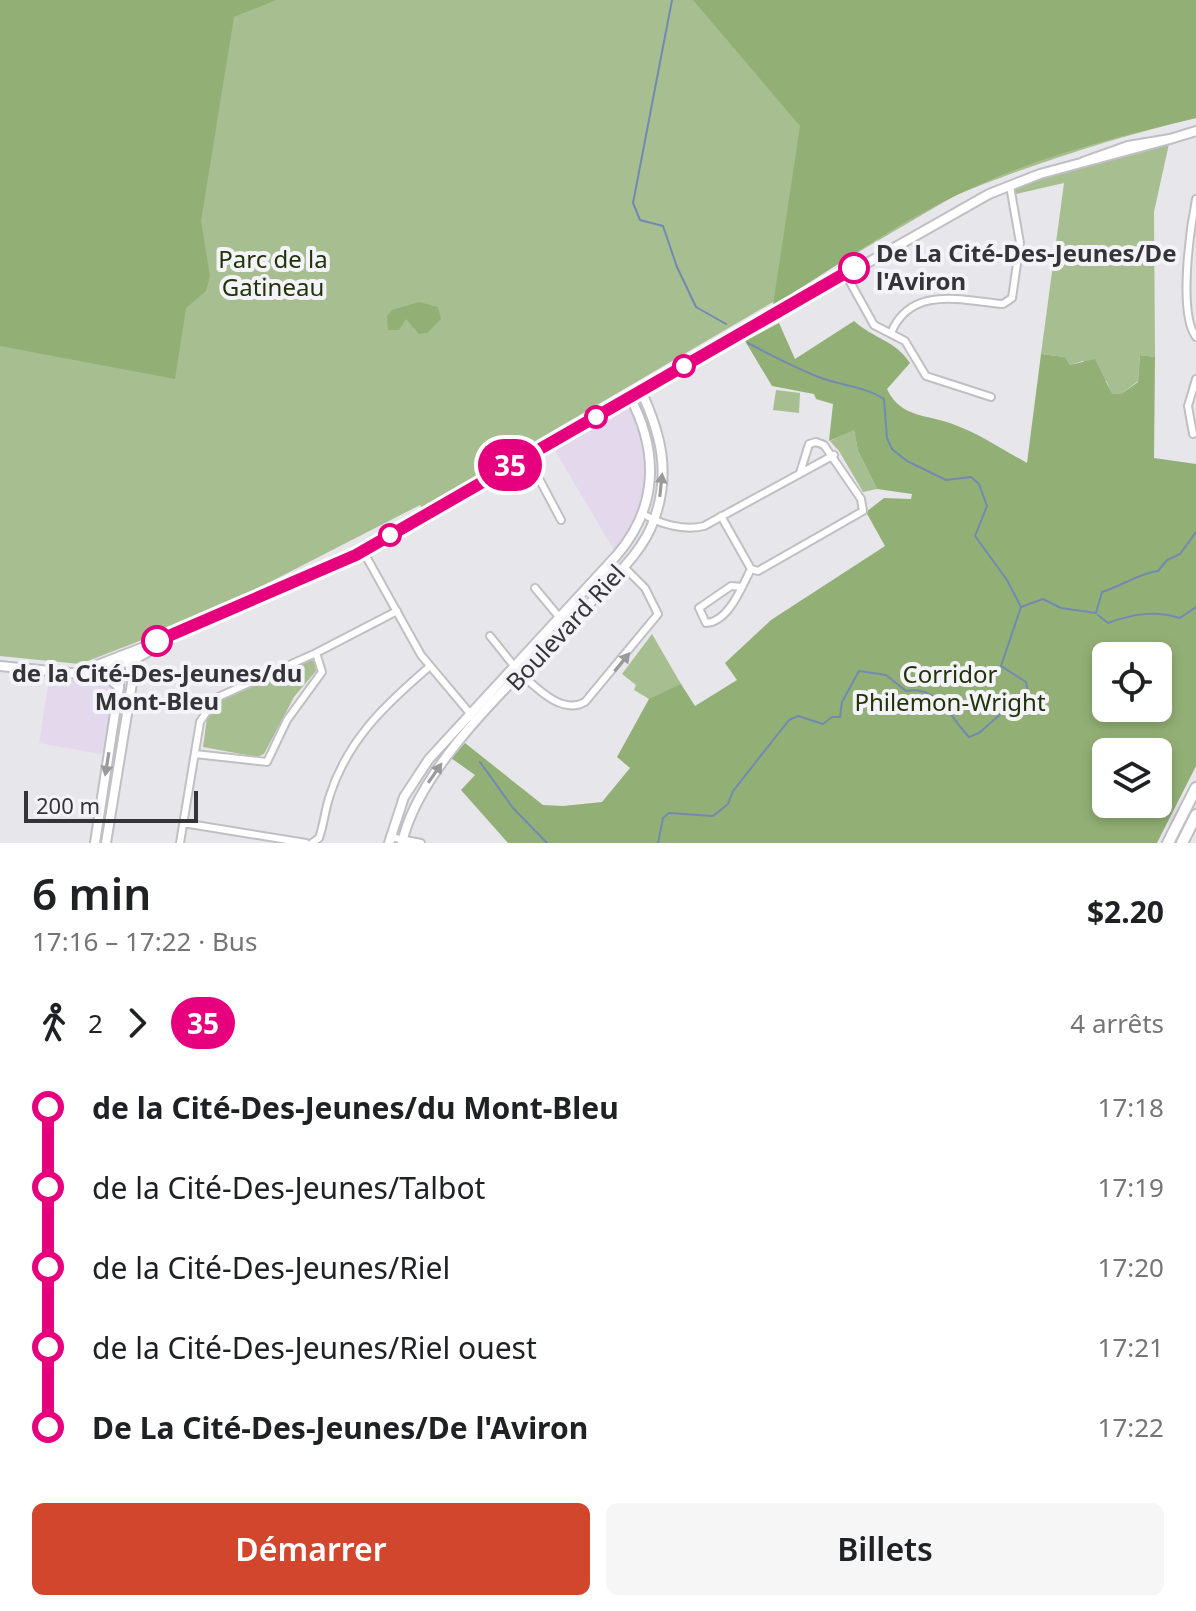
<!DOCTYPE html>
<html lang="fr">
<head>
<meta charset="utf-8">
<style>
  :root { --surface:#fff; --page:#f6f6f6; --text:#202124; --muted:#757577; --accent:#d1462d }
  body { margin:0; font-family:"Noto Sans",sans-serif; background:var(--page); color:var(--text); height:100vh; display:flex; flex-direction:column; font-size:30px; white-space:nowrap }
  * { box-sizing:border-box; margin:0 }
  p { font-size:26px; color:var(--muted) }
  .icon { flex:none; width:44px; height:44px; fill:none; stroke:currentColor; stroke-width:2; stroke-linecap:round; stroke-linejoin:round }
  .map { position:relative; height:843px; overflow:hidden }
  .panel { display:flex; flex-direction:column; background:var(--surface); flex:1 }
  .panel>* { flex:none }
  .badge { padding:0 16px; border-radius:26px; font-size:28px; line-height:52px }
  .controls { position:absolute; left:1092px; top:642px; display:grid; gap:16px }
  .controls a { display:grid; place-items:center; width:80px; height:80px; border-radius:12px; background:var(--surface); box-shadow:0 4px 12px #0003; font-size:40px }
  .scale { position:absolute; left:24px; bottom:20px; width:174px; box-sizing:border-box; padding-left:8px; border:4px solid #353537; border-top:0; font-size:22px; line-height:28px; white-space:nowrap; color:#353537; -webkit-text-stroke:6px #f4f3f9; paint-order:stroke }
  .map>.badge { position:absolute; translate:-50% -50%; box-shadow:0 0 0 4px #fff }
  .legs { display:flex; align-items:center; gap:12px; height:88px; padding:0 32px; font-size:26px }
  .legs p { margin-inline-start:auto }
  .summary { display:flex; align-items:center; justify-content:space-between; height:136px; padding:0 32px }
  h1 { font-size:44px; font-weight:600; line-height:60px }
  .cta { display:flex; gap:16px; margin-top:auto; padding:16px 32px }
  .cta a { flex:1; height:92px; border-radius:12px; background:var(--accent); color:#fff; font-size:32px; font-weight:600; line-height:92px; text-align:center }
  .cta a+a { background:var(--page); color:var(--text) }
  ul { padding:0 32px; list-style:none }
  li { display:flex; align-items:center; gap:28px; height:80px; font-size:30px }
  li i { display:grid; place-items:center; width:12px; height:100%; margin:0 10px; background:currentColor }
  li i::after { content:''; width:20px; height:20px; margin:-10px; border:6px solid; border-radius:50%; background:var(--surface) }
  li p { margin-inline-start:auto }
  li:first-child i { background:linear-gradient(#0000 50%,currentColor 0) }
  li:last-child i { background:linear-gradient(currentColor 50%,#0000 0) }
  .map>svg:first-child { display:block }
  .commercial { fill:#e4d8ec }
  .green { fill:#a7be91 }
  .forest { fill:#92b075; fill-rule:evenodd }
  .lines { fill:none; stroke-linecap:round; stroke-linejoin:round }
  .stream { stroke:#728ab2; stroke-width:2 }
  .street-casing { stroke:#bfbfc4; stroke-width:10 }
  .secondary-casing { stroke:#bfbfc4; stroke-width:12 }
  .highway-casing { stroke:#bfbfc4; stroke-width:14 }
  .street { stroke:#fff; stroke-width:6 }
  .secondary { stroke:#fff; stroke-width:8 }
  .highway { stroke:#fff; stroke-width:10 }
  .oneway { fill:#9a9a9b }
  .line-1-casing { stroke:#fff; stroke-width:18 }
  .line-1 { stroke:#e6007e; stroke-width:12 }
  .stop-1-dot { fill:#fff; stroke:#e6007e; stroke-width:4 }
  .labels { text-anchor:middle; stroke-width:8; stroke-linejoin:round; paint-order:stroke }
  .stop-label { font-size:24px; font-weight:bold; fill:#353537; stroke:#f4f3f9; text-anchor:start }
  .park-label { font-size:24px; fill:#203407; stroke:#f4f3f9 }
  .street-label { font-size:24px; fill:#353537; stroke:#f4f3f9 }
</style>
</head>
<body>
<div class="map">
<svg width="1196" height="843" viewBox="0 0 1196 843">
  <rect width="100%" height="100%" fill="#e6e6eb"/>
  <!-- commercial -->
  <path class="commercial" d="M630,397L650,452L641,520L615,552L550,442Z
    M50,673L105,676L119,687L110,747L101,754L39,743Z"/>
  <!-- green -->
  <path class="green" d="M0,0H1196V118C1113,138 1035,163 956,195L508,457L511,465L426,513L420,505L204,616L80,664L0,656Z
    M1170,139L1154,212L1155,357L1140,355L1138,381L1121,394H1111L1107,382L1083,361L1070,365L1065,357L1041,354L1064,183L1012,195L1010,186Z
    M776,390L800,393L799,413L773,410Z
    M854,429L858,451L877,489L863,492L839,451L830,441Z
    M652,634L681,684L684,699H649L634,690L636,685L622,674Z
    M310,660L315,661L316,671L294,697L264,754L257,757L203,747L207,718L221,699Z"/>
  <!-- forest -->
  <path class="forest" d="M0,0H276L234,17L201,221L210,276L206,291L186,308L175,379L0,346Z
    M693,0H1196V118C1115,137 1032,158 957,195C893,225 833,269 773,305L800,126Z
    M419,302L438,307L441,319L427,333L419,334L406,319L399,330H388L387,316L392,310Z
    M854,321C874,339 895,340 910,363L887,389C901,419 929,414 955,425C980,434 1003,450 1027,463L1041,354L1065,357L1070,365L1095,359L1112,394H1121L1138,382L1140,355L1155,357L1154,458L1196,464V766L1157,843H508L461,790L475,775L451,758L465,743L543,805L563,806L602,802L630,768L617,757L649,699L681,684L695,706L737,680L725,663L771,620L885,546L866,512L884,498L911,499L912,494L877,489L858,451L854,430L829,441L833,404L816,399L814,394L772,386L745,341L779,323L795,359ZM1106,656H1158V708H1106ZM1106,752H1158V804H1106Z"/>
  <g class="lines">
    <!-- stream -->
    <path class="stream" d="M672,0L633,203L640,220L663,226L677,267L696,307L726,324
      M748,343C773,356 797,369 824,379C845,386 866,387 884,399L887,438L892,449L907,461L946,480L971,477L979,484L987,506L975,536L1007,580L1021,607
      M1098,615L1108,623C1133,614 1155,610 1180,618L1196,607
      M480,762L513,808L547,843
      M658,843L663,818L669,813L713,816L728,804L733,791L789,720L798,716L823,724L832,717H840L842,702L859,671L886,675L906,691C939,685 950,718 969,737L979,733L1005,710L1027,714L1030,703L1026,682L1001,666L1021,607L1043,599L1061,608L1096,613L1102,592C1122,586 1137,574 1158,571L1167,560L1180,554L1196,532"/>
    <defs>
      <path id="street" d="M1196,199C1190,229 1178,313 1196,337
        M845,273L874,325L905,341L926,376L991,397
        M891,333C911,284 964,301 1003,304L1012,298L1020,243L1010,186
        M1193,434L1188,406L1196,379
        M527,456L561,520
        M643,514C660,524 684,531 704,526L834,455
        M721,516L751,569L758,571L863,511L861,499L824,445L816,442L809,444L800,473
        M363,551L421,655L473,717
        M742,587L731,586L702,606L699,608L706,623C729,622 742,586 751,569
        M535,588L560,618
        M490,636L514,666
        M522,675C538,689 562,715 585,702L658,614L645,588L624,567
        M195,754L267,762L287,720L322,672L316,653
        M183,823L306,843
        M390,837L421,843
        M180,843L200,722L216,698L316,653L397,611
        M312,843L319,838C324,824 325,809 330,795C348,739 386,704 429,667"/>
      <path id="secondary" d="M1170,139L1196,131
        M0,666L90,675L137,658L179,634L340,562L989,194L1040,174L1170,139L1128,146L1083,162
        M79,672L167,638
        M95,676L108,677L119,687
        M95,843L119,687L120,656
        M106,843L132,683L128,653
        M389,843L404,797L429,759L617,555C658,507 659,452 630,397
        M402,843C421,757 535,662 596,597C617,574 643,551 654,520C671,473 661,434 641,391"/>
      <path id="highway" d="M1168,843L1196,788
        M1182,843L1196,815"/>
    </defs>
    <!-- street casing -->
    <use href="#street" class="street-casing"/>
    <!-- secondary casing -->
    <use href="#secondary" class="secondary-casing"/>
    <!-- highway casing -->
    <use href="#highway" class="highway-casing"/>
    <!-- street -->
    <use href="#street" class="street"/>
    <!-- secondary -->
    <use href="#secondary" class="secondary"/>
    <!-- highway -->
    <use href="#highway" class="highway"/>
  </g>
  <!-- one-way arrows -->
  <defs><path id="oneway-solid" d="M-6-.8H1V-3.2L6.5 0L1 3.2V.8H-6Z" transform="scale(2)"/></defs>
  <g class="oneway">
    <use href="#oneway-solid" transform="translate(661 485) rotate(-84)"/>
    <use href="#oneway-solid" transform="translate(622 662) rotate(-51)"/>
    <use href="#oneway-solid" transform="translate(107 764) rotate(99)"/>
    <use href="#oneway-solid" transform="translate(435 773) rotate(-55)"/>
  </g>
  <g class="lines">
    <defs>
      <path id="line-1" d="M157,641L356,555L854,268"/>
    </defs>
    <!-- line-1 casing -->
    <use href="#line-1" class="line-1-casing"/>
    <!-- line-1 -->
    <use href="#line-1" class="line-1"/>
  </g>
  <!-- markers -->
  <g class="stop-1-dot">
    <circle cx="854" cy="268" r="14"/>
    <circle cx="684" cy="366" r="10"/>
    <circle cx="596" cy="417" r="10"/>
    <circle cx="390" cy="535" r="10"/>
    <circle cx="157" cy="641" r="14"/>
  </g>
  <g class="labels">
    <!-- stop labels -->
    <g class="stop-label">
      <text x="876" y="262">De La Cité-Des-Jeunes/De<tspan x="876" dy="28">l'Aviron</tspan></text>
      <text x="157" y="682" text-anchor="middle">de la Cité-Des-Jeunes/du<tspan x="157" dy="28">Mont-Bleu</tspan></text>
    </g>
    <!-- park labels -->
    <g class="park-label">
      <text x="273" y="268">Parc de la<tspan x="273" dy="28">Gatineau</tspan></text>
      <text x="950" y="683">Corridor<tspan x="950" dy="28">Philemon-Wright</tspan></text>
    </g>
    <!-- street labels -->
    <g class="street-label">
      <text transform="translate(566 628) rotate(-47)" y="8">Boulevard Riel</text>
    </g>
  </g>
</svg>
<div class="controls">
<a><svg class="icon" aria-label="locate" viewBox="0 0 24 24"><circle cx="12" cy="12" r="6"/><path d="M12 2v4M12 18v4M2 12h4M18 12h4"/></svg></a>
<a><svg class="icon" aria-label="layers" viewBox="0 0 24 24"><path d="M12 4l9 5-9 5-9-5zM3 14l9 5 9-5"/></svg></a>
</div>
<div class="scale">200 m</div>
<b class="badge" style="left:510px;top:465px;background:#e6007e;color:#fff">35</b>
</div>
<section class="panel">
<div class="summary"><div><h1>6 min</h1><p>17:16 – 17:22 · Bus</p></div><b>$2.20</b></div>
<div class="legs"><svg class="icon" aria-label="walk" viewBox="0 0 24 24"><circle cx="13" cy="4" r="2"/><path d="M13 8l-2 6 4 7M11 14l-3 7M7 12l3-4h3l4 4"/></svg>2<svg class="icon" aria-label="forward" viewBox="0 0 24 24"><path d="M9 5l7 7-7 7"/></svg><b class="badge" style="background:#e6007e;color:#fff">35</b><p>4 arrêts</p></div>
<ul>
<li><i style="color:#e6007e"></i><b>de la Cité-Des-Jeunes/du Mont-Bleu</b><p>17:18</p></li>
<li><i style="color:#e6007e"></i><span>de la Cité-Des-Jeunes/Talbot</span><p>17:19</p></li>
<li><i style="color:#e6007e"></i><span>de la Cité-Des-Jeunes/Riel</span><p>17:20</p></li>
<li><i style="color:#e6007e"></i><span>de la Cité-Des-Jeunes/Riel ouest</span><p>17:21</p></li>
<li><i style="color:#e6007e"></i><b>De La Cité-Des-Jeunes/De l'Aviron</b><p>17:22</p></li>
</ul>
<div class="cta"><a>Démarrer</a><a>Billets</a></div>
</section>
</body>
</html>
